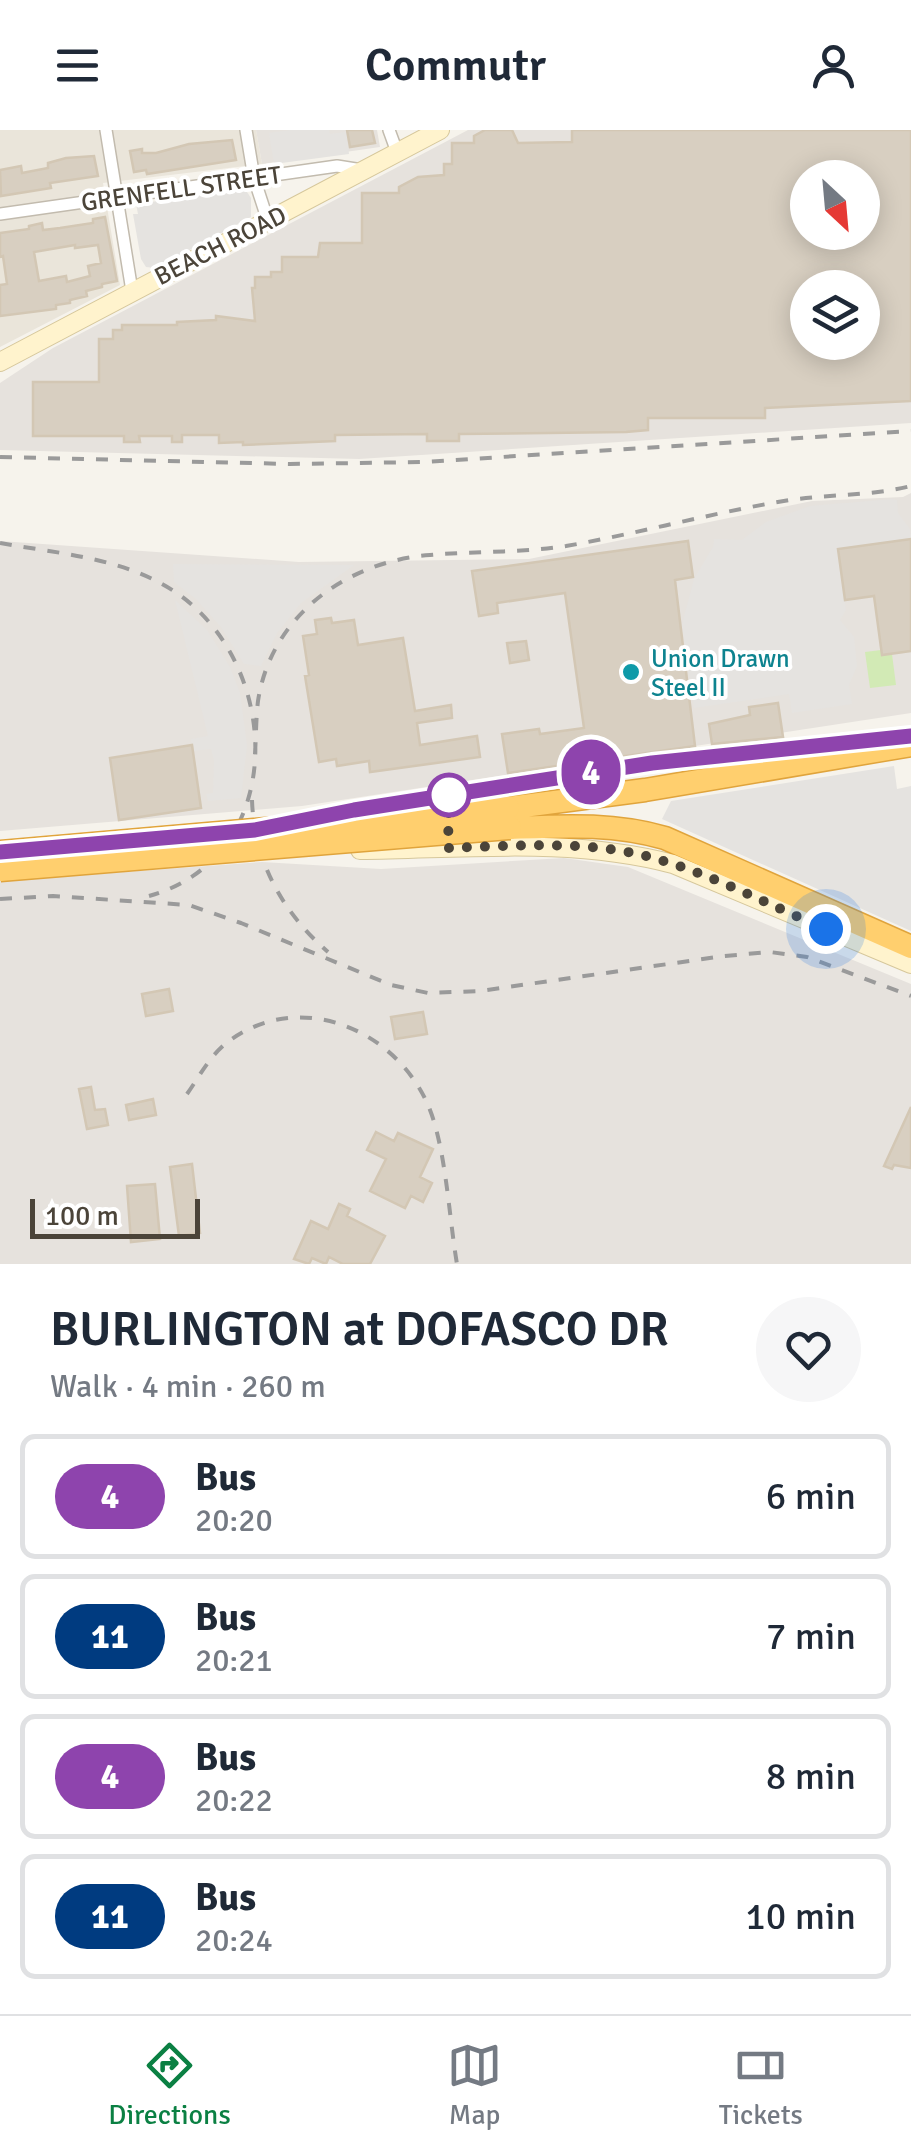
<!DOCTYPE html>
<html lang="en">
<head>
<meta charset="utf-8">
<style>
  :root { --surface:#fff; --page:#f6f6f7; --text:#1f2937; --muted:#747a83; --line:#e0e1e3; --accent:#0b8043 }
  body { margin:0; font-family:Signika,sans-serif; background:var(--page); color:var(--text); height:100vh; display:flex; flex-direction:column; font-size:38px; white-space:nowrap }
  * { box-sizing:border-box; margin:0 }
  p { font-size:32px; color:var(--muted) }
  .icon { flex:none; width:55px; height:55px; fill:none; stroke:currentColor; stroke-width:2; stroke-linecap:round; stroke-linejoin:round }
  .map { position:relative; height:1134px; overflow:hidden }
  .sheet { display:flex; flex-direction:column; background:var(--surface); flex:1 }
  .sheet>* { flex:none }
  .badge { padding:0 20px; border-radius:32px; font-size:35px; line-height:65px }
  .needle { width:65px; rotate:154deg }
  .controls { position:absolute; left:790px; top:30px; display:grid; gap:20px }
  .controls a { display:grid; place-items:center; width:90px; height:90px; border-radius:50%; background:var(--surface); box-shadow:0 5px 25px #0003; font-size:50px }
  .scale { position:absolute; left:30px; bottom:25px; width:170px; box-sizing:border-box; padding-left:10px; border:5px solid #4b4439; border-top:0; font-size:28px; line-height:35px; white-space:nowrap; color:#4b4439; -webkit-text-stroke:8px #fff; paint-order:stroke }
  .you { position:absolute; width:50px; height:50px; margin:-25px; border:8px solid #fff; border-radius:50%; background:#1a73e8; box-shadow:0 0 0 15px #1a73e833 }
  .map>.badge { position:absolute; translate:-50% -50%; box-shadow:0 0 0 5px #fff }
  .round { display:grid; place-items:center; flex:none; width:105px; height:105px; border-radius:52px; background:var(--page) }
  .head { display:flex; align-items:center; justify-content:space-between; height:170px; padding:0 50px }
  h1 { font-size:48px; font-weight:600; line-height:75px }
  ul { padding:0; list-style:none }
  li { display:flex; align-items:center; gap:30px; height:125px; margin:0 20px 15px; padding:0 30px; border:5px solid var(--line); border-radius:15px }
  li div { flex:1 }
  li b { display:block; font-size:38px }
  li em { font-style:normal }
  li .badge { min-width:110px; font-weight:700; text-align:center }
  header { display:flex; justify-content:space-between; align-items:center; height:130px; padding:0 50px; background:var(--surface); font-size:45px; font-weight:600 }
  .tab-bar { display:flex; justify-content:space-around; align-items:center; height:140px; border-top:2px solid var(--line); background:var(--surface); font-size:28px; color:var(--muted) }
  .tab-bar a { display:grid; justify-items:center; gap:5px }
  .tab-bar .selected { color:var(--accent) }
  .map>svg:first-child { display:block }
  .residential { fill:#eae5da }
  .industrial { fill:#e6e2dd; fill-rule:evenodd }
  .green { fill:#d2eab5 }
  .parking { fill:#e5e3e0 }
  .building { fill:#d8cfc1; stroke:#d3c7b4; stroke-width:2.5; fill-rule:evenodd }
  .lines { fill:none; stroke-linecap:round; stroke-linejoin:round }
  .street-casing { stroke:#c2bbae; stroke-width:14 }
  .secondary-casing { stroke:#d6c79b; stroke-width:20 }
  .highway-casing { stroke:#e0a43c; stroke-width:25 }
  .street { stroke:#fff; stroke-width:11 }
  .secondary { stroke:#fff3cd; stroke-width:18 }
  .highway { stroke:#ffcf6e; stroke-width:22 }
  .rail { stroke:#9a9a9a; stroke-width:4; stroke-dasharray:12 12; stroke-linecap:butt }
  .highway-bridge-casing { stroke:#e0a43c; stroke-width:25; stroke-linecap:butt }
  .highway-bridge { stroke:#ffcf6e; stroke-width:22 }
  .line-casing { stroke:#fff; stroke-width:22 }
  .line { stroke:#8e44ad; stroke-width:15 }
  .walk { stroke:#4b4439; stroke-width:10; stroke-dasharray:0 18 }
  .culture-dot { fill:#0f9aa8; stroke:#fff; stroke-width:4 }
  .stop-dot { fill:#fff; stroke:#8e44ad; stroke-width:5 }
  .labels { text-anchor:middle; stroke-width:8; stroke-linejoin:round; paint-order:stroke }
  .street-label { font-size:25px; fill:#4b4439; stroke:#fff }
  .culture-label { font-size:25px; fill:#0d838f; stroke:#fff; text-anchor:start }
</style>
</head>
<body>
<header><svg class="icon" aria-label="menu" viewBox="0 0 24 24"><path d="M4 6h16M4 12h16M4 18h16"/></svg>Commutr<svg class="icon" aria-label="person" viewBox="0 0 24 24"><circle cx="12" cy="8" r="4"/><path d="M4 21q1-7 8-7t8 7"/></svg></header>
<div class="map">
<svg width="911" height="1134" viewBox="0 0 911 1134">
  <rect width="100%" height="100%" fill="#f6f3ec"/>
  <!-- residential -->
  <path class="residential" d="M0,0H256L262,34L103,53L120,155L0,217Z"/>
  <!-- industrial -->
  <path class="industrial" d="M256,0H377L380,17L262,34Z
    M468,0H911V293L359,329L0,320V253L53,218ZM808,48H862V102H808ZM808,158H862V212H808Z
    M911,363V583L302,676L0,701V411L299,432L529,429L812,371L903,367Z
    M564,728L628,737L911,854V1134H0V751L262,732L381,739Z"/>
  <!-- green -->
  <path class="green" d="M881,520L882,525L892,524L896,555L870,558L865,522Z"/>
  <!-- parking -->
  <path class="parking" d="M290,0H329L330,4L346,2L349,24L274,34L269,3Z
    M245,59L251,68V87L156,138L146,137L141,129L133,84H138L136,74Z
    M892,369L897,370L898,383L910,399L911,409L838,420L846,480L840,490L854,507L857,536L849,555L852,574L792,583L789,564L694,578L682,494L694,449L713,417L714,409L742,410L766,392L810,376Z
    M173,434L354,435L301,473L277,503L261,536L244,534L221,497L196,469L174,452Z
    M175,470L207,500L230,537L240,563L247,615L241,668L208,671L206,664L213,663L214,631L211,619L193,621L191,609L208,606Z
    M894,636L897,659L911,656V801L662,689L671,671Z"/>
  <!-- building -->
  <path class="building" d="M347,0H372L375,13L350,17Z
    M485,0H512L518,13L572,12V0H911V271L765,278V288H648V300L626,302L459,304V311H427V304L335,305V311L243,315V312L219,313V305H182V312H172V306H139L140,312H124V306H33V252H99V209H113V200H122V195H177V192L216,190V186L255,191L252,158H255V147H271V142H282V127H318L320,113H362V63H399V57L418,47L444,45V34H452V13H474V6ZM808,48H862V102H808ZM808,158H862V212H808Z
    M232,10L236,30L147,44L146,40L134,42L130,21L142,19V23H156L189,14Z
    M94,26L98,46L50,53L51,58L1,66L0,40L21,36L22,43L48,38V33L66,28Z
    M105,87L117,151L102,154V157L86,161L87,166L70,170V173L56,175V179L0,186V155L7,154L3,126L0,127V103L29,99V96L42,93L43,100L60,98L93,93V89ZM75,115V118L98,115L101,133L88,136L90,146L67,152L66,146L39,151L34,122Z
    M911,409V521L882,525L874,466L845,470L838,419Z
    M688,411L693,447L675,450L695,616L508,643L502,604L539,599L540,604L584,598L565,463L497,473L498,483L479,486L472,441Z
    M331,488L332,493L354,490L358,515L403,508L415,581L451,575L452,588L417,593L420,615L477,606L480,627L370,642L369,631L337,636L336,629L319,632L305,546L309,545L303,506L317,504L315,490Z
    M526,511L529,530L510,533L507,513Z
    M778,573L783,607L712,614L709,594L750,585L749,577Z
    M192,615L201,678L119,690L110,628Z
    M169,859L173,881L146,886L142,864Z
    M423,882L427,904L395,909L391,887Z
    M91,957L95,980L105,979L108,995L87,999L79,959Z
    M153,969L156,985L129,990L126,975Z
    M911,977V1038L894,1035L892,1039L884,1036Z
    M376,1002L394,1011L398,1003L433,1019L420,1047L432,1053L423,1072L411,1066L405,1078L370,1061L386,1029L367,1020Z
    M192,1034L200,1103L179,1106L170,1037Z
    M155,1054L160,1109L131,1112L127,1056Z
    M339,1074L350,1079L347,1086L385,1106L370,1134H343L329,1127L326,1134L312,1128L309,1134L294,1129L311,1091L328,1099Z"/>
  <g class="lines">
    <defs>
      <path id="street" d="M106,0L132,161
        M246,0L254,48L268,91
        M389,0L397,22
        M0,84L337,36L362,40"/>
      <path id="secondary" d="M0,232L440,0
        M327,685L652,633L911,606
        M360,720C465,719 570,707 673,734L911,834"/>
      <path id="highway" d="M508,678L645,660L911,615
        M510,698C564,696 613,693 665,708L911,817"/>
    </defs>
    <!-- street casing -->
    <use href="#street" class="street-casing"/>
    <!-- secondary casing -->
    <use href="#secondary" class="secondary-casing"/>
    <!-- highway casing -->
    <use href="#highway" class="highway-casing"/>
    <!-- street -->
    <use href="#street" class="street"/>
    <!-- secondary -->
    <use href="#secondary" class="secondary"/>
    <!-- highway -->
    <use href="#highway" class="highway"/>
    <!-- rail -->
    <path class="rail" d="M0,327L290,334L423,332L911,301
      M0,413C61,424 129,428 181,466C284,542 286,728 149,766
      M255,624C256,607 256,588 258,571C271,485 348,431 430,425C475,421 521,423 566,416C641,403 715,382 790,370C831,364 871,366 911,356
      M252,670C254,731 282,782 328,822
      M0,769L53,766L189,775L241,793L391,855L428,863L480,861L724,826L770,822L807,827L911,866
      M187,964C199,947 208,929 224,915C295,857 394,897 428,975C446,1017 449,1088 457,1134"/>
    <defs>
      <path id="highway-bridge" d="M0,722L508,678
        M0,740L510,698"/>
    </defs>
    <!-- highway-bridge casing -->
    <use href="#highway-bridge" class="highway-bridge-casing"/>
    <!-- highway-bridge -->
    <use href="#highway-bridge" class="highway-bridge"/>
  </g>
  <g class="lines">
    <defs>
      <path id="line" d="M0,722L255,700L354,680L652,633L911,606"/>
    </defs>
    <!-- line casing -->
    <use href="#line" class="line-casing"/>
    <!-- line -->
    <use href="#line" class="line"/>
    <!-- walk -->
    <path class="walk" d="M449,665L448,718C509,716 573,711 633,723C699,737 764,773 826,799"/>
  </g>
  <!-- markers -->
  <circle class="culture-dot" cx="631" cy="542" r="10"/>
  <circle class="stop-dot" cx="449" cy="665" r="20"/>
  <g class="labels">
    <!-- street labels -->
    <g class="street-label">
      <text transform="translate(181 58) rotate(-8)" y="9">GRENFELL STREET</text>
      <text transform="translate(220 115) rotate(-27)" y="9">BEACH ROAD</text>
    </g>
    <!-- culture labels -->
    <g class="culture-label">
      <text x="651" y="537">Union Drawn<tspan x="651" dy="29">Steel II</tspan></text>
    </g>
  </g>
</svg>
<div class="controls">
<a><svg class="needle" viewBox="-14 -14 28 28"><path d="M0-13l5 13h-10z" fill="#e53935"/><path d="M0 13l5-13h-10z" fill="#747a83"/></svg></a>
<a><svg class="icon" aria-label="layers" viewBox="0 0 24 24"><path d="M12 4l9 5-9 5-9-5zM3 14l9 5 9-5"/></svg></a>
</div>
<div class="scale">100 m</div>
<div class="you" style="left:826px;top:799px"></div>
<b class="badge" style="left:591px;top:642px;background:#8e44ad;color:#fff">4</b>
</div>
<section class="sheet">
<div class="head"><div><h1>BURLINGTON at DOFASCO DR</h1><p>Walk · 4 min · 260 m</p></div><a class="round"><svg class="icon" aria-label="heart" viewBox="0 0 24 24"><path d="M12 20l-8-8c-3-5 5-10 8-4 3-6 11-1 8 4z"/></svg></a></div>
<ul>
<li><span class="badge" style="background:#8e44ad;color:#fff">4</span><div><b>Bus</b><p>20:20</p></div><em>6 min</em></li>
<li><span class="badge" style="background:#003b80;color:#fff">11</span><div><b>Bus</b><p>20:21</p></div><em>7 min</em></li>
<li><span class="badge" style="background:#8e44ad;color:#fff">4</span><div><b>Bus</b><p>20:22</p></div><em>8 min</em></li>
<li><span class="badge" style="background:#003b80;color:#fff">11</span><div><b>Bus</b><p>20:24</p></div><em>10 min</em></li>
</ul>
</section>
<nav class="tab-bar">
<a class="selected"><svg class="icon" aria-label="directions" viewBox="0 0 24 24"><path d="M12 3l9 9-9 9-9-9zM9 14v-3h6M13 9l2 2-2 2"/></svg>Directions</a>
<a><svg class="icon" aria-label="map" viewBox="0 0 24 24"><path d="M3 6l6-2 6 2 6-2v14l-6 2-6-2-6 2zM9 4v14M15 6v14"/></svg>Map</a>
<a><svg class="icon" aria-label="tickets" viewBox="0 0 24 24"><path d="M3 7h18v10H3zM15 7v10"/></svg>Tickets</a>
</nav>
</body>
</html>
